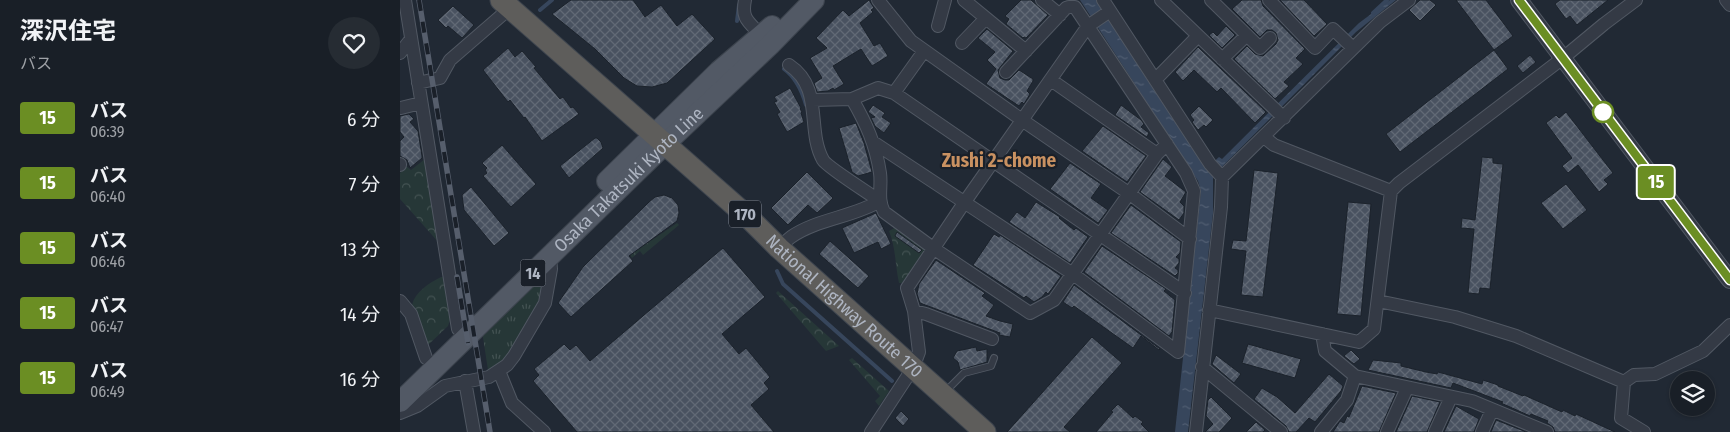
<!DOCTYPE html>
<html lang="ja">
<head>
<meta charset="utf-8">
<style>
  :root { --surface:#191f27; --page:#262c33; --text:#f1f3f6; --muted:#9fa2a7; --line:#373d44 }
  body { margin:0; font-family:"Fira Sans Condensed","Noto Sans JP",sans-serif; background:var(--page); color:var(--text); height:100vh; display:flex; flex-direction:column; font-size:19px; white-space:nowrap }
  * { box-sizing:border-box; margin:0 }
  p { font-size:16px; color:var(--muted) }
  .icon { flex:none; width:28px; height:28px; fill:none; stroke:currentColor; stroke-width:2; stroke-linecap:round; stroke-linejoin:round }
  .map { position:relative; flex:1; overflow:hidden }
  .sheet { display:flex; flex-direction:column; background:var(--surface); width:400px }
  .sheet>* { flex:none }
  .badge { padding:0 10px; border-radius:4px; font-size:18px; line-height:32px }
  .tools { position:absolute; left:1270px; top:371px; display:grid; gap:10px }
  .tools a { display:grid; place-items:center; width:45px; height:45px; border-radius:50%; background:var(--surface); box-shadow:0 1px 4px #0004,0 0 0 1px var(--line); font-size:25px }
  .map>.badge { position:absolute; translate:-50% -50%; box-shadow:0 0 0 2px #fff }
  .round { display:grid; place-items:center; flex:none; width:52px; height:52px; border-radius:26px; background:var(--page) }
  .headline { display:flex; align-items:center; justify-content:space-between; height:85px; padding:0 20px }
  h1 { font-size:24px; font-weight:700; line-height:38px }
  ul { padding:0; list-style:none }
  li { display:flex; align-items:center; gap:15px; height:65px; padding:0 20px }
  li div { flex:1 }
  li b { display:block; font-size:19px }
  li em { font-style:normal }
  li .badge { min-width:55px; font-weight:700; text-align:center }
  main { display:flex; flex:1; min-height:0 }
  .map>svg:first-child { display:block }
  .grass { fill:url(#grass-tufts) }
  .forest { fill:url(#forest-crowns) }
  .water { fill:url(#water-ripples) }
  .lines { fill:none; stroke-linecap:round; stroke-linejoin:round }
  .stream { stroke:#37465c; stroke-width:4 }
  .building { fill:url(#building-cross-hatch); stroke:#1b222b }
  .service-casing { stroke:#515863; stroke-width:8 }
  .minor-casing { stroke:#515863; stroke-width:14 }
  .tertiary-casing { stroke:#515863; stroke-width:18 }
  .primary-casing { stroke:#3d444e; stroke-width:22 }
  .trunk-casing { stroke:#3e454f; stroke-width:23 }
  .service { stroke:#343a45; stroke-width:6 }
  .minor { stroke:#343a45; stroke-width:12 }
  .tertiary { stroke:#343a45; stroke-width:16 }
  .primary { stroke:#525965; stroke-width:20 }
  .trunk { stroke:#5e5d5b; stroke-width:21 }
  .rail-casing { stroke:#565e6c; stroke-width:5.5 }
  .rail { stroke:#1a2029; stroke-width:4; stroke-dasharray:11; stroke-linecap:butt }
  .line-casing { stroke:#fff; stroke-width:11 }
  .line { stroke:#6b8e23; stroke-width:8 }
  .stop-dot { fill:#fff; stroke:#6b8e23; stroke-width:2.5 }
  .labels { text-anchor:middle; stroke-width:4.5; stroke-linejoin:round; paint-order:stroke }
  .shield { fill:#1a2029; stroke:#828894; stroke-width:1 }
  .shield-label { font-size:16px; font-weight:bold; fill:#aeb5c2 }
  .street-label { font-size:18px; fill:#aeb5c2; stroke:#1a2029 }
  .neighbourhood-label { font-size:19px; font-weight:bold; fill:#c99161; stroke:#1a2029 }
</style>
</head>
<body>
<main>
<section class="sheet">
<div class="headline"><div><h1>深沢住宅</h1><p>バス</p></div><a class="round"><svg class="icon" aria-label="heart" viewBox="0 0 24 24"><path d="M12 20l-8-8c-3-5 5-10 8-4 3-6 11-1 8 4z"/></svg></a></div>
<ul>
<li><span class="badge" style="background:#6b8e23;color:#fff">15</span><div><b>バス</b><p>06:39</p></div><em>6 分</em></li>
<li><span class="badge" style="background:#6b8e23;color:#fff">15</span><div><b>バス</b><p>06:40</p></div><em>7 分</em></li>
<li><span class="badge" style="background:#6b8e23;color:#fff">15</span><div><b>バス</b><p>06:46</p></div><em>13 分</em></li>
<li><span class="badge" style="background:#6b8e23;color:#fff">15</span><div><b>バス</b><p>06:47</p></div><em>14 分</em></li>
<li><span class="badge" style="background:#6b8e23;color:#fff">15</span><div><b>バス</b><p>06:49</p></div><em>16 分</em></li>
</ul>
</section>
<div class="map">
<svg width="1330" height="432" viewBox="0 0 1330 432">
  <defs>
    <pattern id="grass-tufts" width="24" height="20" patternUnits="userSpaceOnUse" patternTransform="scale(1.25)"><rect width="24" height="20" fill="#263737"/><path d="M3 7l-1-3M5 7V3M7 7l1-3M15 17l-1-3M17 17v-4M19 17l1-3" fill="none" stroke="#435252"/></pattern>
    <pattern id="forest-crowns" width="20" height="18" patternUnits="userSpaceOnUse" patternTransform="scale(1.25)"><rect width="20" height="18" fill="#263737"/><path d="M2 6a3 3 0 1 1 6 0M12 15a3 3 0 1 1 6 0" fill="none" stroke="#435252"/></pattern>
    <pattern id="water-ripples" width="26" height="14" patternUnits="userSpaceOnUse" patternTransform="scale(1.25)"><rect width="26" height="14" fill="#37465c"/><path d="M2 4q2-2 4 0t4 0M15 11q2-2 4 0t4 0" fill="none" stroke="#515e72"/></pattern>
    <pattern id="building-cross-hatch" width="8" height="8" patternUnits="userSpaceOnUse" patternTransform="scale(1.25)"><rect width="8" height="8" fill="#495260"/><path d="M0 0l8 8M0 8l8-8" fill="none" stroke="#616975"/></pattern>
  </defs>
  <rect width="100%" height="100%" fill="#212934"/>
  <!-- grass -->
  <path class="grass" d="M145,271L142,295L108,358L88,370L82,331Z"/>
  <!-- forest -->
  <path class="forest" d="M25,159L40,244L0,199V173L6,166L11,170Z
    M277,223L279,225L243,255L240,251L232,258L230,255Z
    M498,226L527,248L502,283H499C495,265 496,248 489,231Z
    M41,277H47L51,317L48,326L27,346L12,305C15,292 29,283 41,277Z
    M378,291L439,346L426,351L376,293Z
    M452,358L489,391L479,406L475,401L480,396L449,360Z"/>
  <!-- water -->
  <path class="water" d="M680,0H697L808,167L819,157L822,159L959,23L990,0H996L956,32L813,176V213L788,432H775L801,191L798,181Z"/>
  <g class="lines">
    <!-- stream -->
    <path class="stream" d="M140,10L152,0
      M973,13L987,0
      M337,21L339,5
      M384,69C395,77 402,91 406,105
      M377,271L383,284L492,381"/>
  </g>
  <!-- building -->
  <path class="building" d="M171,0H233L245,17L261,5L277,26L292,14L315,39L267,83L252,87L237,86L224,78L195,49L152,14Z
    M469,0L474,8L471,10L473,12L460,23L474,46L480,43L488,56L472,66L461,49L433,66L444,84L434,90L433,88L428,91L417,92L414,83L422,78L410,58L427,48L416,38L443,10L449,16Z
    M621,0H631L648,15L626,38L624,37L623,38L606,24L609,19L605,16Z
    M842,0H861L863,6L905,49L896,58L903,64L884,82L889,86L875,99L834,59L847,46L855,54L863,56L876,44L878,40L876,33L872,30H867L860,37L832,9Z
    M880,0H904L927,24L914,36Z
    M1020,0H1030L1036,5L1020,21L1009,10Z
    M1056,0H1086L1113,36L1094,50Z
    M1160,0H1208L1177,25L1170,16L1166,19L1155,4Z
    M53,6L74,25L62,38L48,26L46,28L38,20Z
    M826,26L835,35L822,48L809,35L813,32L817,36Z
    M587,29L613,51L598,70L600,78L605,80H609L619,70L633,79V81L627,91L630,94L624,104L622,102L619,106L586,84L596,69L587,60L595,52L578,38Z
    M798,47L866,112L855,123L821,88L817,92L794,70L783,81L775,72Z
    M108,48L115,57L122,51L136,67L134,68L160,99L163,97L171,108L173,107L179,114L142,141L125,117L124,118L110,100L108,102L83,70Z
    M1094,50L1108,69L1000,152L986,134Z
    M1130,55L1136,62L1123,73L1117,66Z
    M390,88L401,108L400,109L402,112L401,113L404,122L387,132L377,114L380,112L374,102L377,101L374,97Z
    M473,105L485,113L482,117L491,123L484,133L475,126L471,118L475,117L468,112Z
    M721,105L741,120L744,124L741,127L749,133L747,137L715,115Z
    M799,106L813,120L806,127L804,125L798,130L792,122L794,120L790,115Z
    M1166,112L1213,173L1204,180L1208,184L1199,192L1178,165L1168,173L1162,166L1172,158L1146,123L1156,115L1159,118Z
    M9,114L14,119L10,122L18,131L22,156V158L10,168L7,160L0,156V141L4,137L0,132V116Z
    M456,123L464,143L472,172L458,176L452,172L439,128Z
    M703,126L746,156L727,182L682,151Z
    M195,138H197L201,142L203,148L169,178L160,166Z
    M102,145L136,184L111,207L83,176L87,173L85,170L87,168L82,163Z
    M1082,157L1093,158V163L1103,164L1090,289L1080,288L1079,294L1068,293L1074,229L1061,228L1062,218L1075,220Z
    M763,159L772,167L765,176L786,192L780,202L784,206V213L779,220L740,192Z
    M670,163L701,184L691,198L708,210L698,223L650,189Z
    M854,170L878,173L863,297L841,295L846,251L831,249L833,240L846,241Z
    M407,172L433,198L417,213L408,205L388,225L371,208Z
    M1166,184L1187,210L1163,229L1141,203Z
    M71,187L109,233L94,246L64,210L62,195Z
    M264,195L272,198L278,205L279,213L277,221L229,256L233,261L171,317L158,303L183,267L249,202L255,197Z
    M636,202L660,217L659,218L674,230L676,228L688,237L670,263L609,222L617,212L625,218Z
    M948,202L971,204L961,316L937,314Z
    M731,205L781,242L780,253L776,257L779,259V263L775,268L778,270V273L775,276L711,233Z
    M476,213L491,244L481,249L478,242L454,253L442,228Z
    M497,232L522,250L519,253L495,236Z
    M594,234L599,237L600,235L661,276L648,294L646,292L642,297L634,302L626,296L624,298L573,265Z
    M430,241L469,276L458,288L419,254Z
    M702,246L766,289L764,291L775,300L772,332L769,336L684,272Z
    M323,248L365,297L322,334L339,354L346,348L370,377L364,383L369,389L351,405L374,432H177L133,381L139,375L134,369L164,344L170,350L176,345L190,361Z
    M536,260L585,293L582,296L594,305L586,316L600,321L613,324L610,337L599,335L600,333L520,303L517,294L519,284Z
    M674,285L760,349L759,350L741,336L733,348L674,306L672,308L663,302Z
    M692,337L722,363L664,427L670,432H607Z
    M848,344L901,359L895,378L842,363Z
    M576,347L577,351L587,349V362L560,370L558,362L553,358L557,351Z
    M951,350L960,359L954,364L944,356Z
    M816,355L841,374L834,383L812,364Z
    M973,360L1001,363V366L1026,372L1037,374L1038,372L1082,384L1083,380L1098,385V386L1123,396L1124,395L1162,412L1163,410L1175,416L1176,414L1215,432H1155L1153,427L1147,423L1148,421L1131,414L1130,416L1101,403L1103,402L1053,383L1051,388L968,370Z
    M929,374L943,386L941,391L915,422L909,418L896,432H889L886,426L854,399L862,388L877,397L895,413Z
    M962,386L996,393L979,432H933L940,421L944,423L947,416L949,417Z
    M1012,396L1040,402L1027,432H996Z
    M811,397L832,418L819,432H805L813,424L806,416L808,400Z
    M718,404L733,418L735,416L743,422L741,424L749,432H696L713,412L711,411Z
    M1056,406L1079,419L1074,432H1044Z
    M501,411L509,419L503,426L495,418Z
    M1096,420L1124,431L1125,432H1091Z
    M856,422L865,430L863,432H846Z"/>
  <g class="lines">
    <defs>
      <path id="service" d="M545,392L564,373L591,366L594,358"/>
      <path id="minor" d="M5,0L58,329
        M345,0C341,19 349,22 361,35
        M478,0L511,41L622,120L730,194L790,239
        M564,0L626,51
        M642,0L660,15
        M703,0L810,164L822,177
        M761,0L884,118
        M811,0L860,48L870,38
        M869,0L915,48L933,29L953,48
        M1326,0L1330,5
        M538,26L545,0
        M562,43L586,18
        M0,53L11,39
        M822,59L847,35
        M651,80L757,154
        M755,80L798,36
        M18,83L40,78L50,60L110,8
        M494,93L785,293
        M452,99L478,88L494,93L524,51
        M412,100L452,99C466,123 476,145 480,173C482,186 477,199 484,212L533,248L630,313L654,300L757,154L767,144
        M1,108L21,103
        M864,137L874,145L991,191
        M473,142L673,274L778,352L794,191L786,173L675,7H669L666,8L606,72
        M0,164V165
        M379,248C383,244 387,240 391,237C417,219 453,217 480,201C470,194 427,167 423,160C406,130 424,88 389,65
        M0,301L11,314L26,358
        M978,301L1055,317L1116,336L1224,382L1234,375L1255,374L1303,351L1330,325
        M809,310L959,342L974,329L991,191L999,183L1163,58L1204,24L1236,0
        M514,311L526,314L592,339
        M922,334L925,351L955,376L1072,401L1147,432
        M802,367L881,432
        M99,371L112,403L144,432
        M65,381L74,432
        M1224,382L1221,418L1244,432
        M0,413L17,406L45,386L89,377L107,365L114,356L145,303L151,269L150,256
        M471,432L513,368L519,352L514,311L507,288L564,203L688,26L710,11
        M796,432L821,207L822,177L980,22L1009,0
        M921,432L947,400L955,376
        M987,432L1007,388
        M1035,432L1051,397
        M1082,432L1092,410"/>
      <path id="tertiary" d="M1119,0L1330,280"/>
      <g id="primary">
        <path d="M207,181L319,71L372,26"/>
        <path id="s1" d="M0,402L265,144L370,45L414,0"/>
      </g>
      <g id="trunk">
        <path id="s2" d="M101,0L348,217L379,248L585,432"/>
      </g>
    </defs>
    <!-- service casing -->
    <use href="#service" class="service-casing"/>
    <!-- minor casing -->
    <use href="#minor" class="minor-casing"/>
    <!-- tertiary casing -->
    <use href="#tertiary" class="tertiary-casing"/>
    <!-- primary casing -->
    <use href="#primary" class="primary-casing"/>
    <!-- trunk casing -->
    <use href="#trunk" class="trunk-casing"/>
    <!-- service -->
    <use href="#service" class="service"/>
    <!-- minor -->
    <use href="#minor" class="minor"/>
    <!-- tertiary -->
    <use href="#tertiary" class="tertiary"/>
    <!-- primary -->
    <use href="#primary" class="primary"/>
    <!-- trunk -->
    <use href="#trunk" class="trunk"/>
    <defs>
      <path id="rail" d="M19,0L90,432
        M57,277L68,343"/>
    </defs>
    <!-- rail casing -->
    <use href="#rail" class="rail-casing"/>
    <!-- rail -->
    <use href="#rail" class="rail"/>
  </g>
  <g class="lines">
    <defs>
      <path id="line" d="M1119,0L1330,280"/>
    </defs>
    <!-- line casing -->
    <use href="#line" class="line-casing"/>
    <!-- line -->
    <use href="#line" class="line"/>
  </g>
  <!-- markers -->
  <circle class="stop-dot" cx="1203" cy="112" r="10"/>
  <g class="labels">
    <!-- shield labels -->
    <g class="shield">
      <rect x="329" y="200.5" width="32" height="27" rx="4"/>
      <rect x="120.5" y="259.5" width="25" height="27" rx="4"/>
    </g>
    <g class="shield-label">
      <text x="345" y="220">170</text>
      <text x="133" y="279">14</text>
    </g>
    <!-- street labels -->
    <g class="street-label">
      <text dy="6" stroke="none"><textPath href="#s1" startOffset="319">Osaka Takatsuki Kyoto Line</textPath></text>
      <text dy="6" stroke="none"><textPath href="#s2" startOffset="460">National Highway Route 170</textPath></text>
    </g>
    <!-- neighbourhood labels -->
    <g class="neighbourhood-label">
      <text x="599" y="167">Zushi 2-chome</text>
    </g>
  </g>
</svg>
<div class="tools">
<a><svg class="icon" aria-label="layers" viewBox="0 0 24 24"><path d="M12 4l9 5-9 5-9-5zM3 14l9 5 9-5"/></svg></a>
</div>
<b class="badge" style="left:1256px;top:182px;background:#6b8e23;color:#fff">15</b>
</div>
</main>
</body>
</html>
